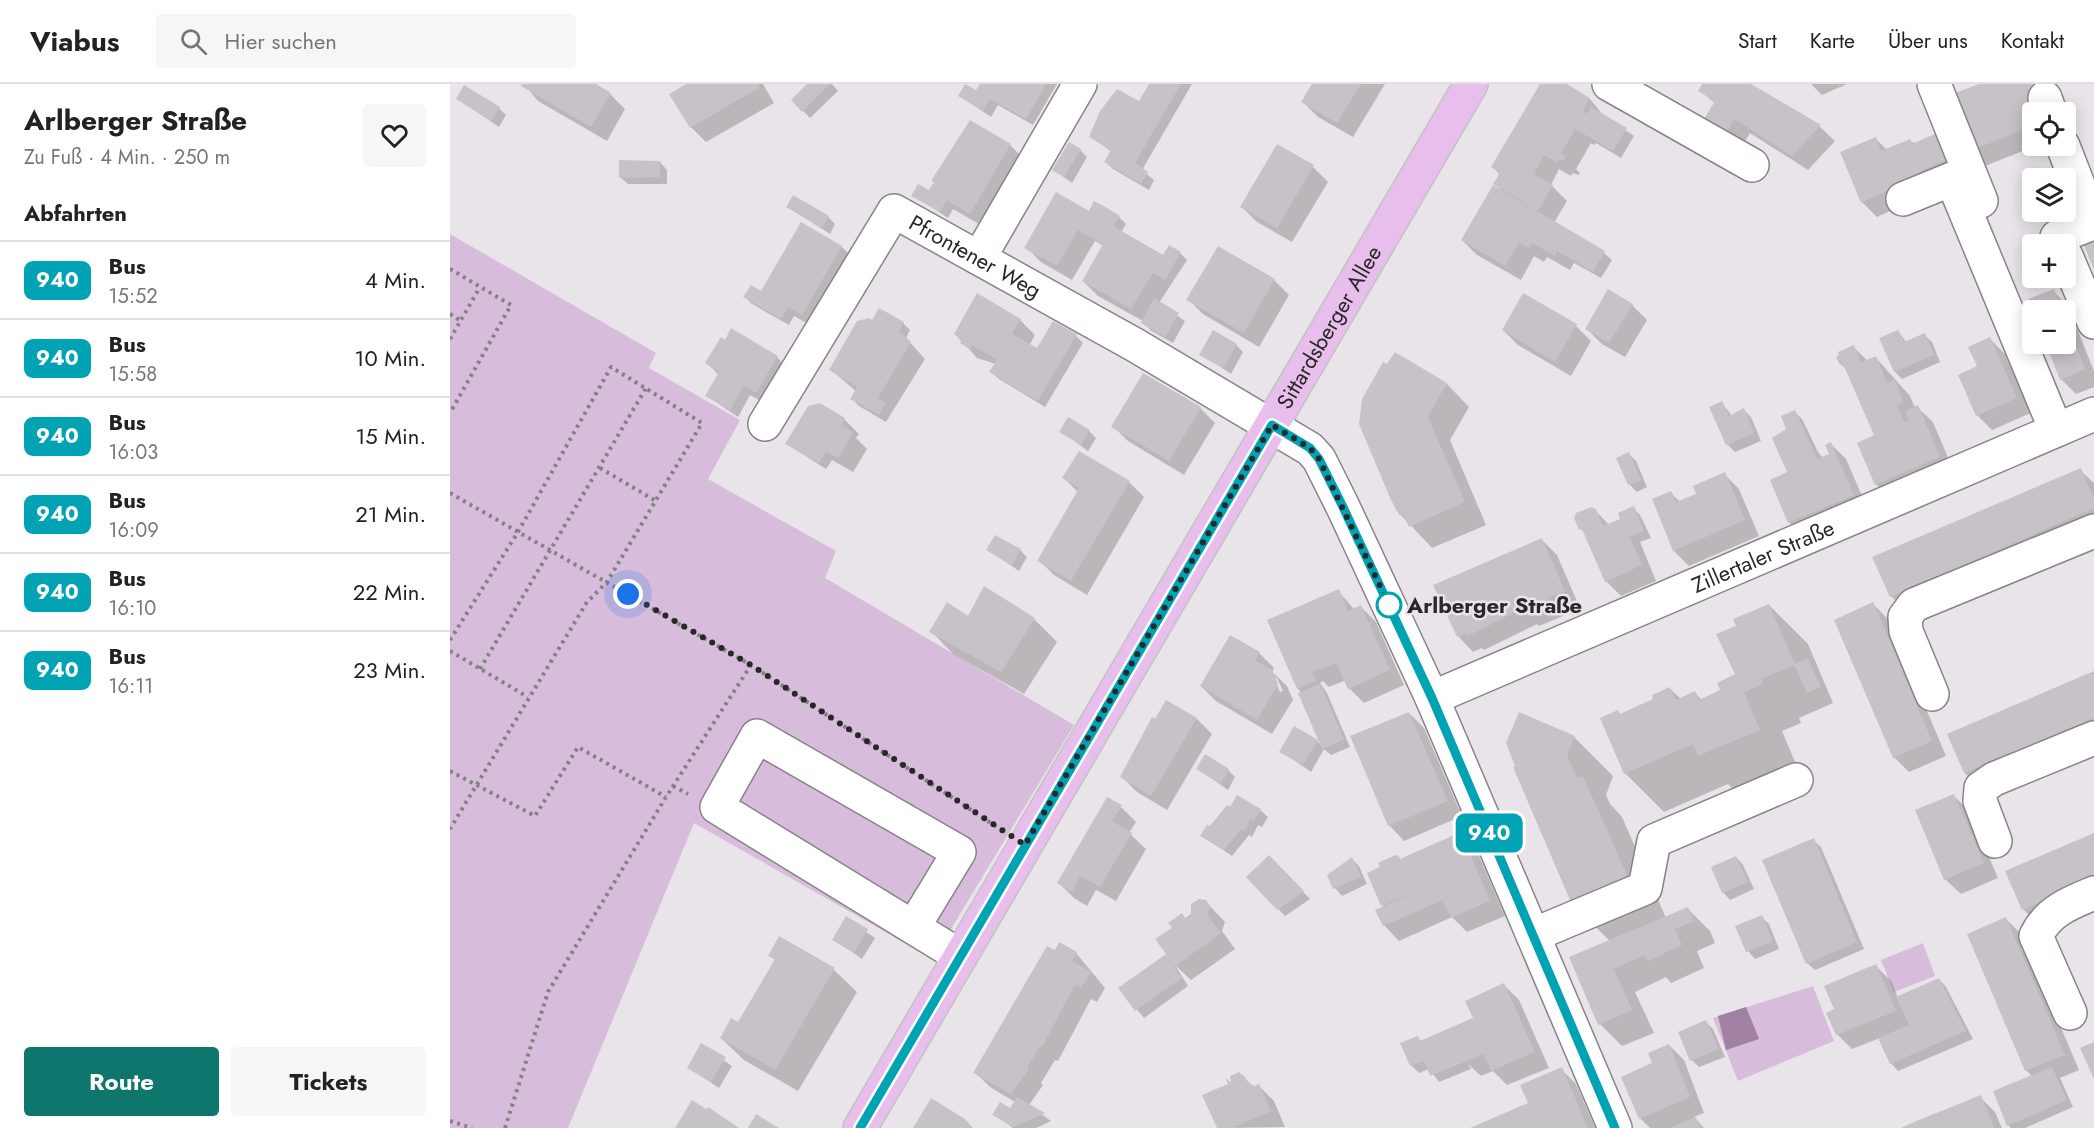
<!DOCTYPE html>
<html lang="de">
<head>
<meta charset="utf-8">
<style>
  :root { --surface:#fff; --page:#f6f6f6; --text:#222; --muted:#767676; --line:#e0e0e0; --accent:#0f766e }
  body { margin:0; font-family:Jost,sans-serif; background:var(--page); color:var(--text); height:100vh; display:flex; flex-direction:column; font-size:22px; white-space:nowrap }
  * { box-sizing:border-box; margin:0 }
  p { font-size:20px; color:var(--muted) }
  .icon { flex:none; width:33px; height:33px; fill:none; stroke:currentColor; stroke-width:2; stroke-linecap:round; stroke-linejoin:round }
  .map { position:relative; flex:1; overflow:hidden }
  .panel { display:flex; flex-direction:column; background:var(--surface); width:450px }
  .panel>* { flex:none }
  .badge { padding:0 12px; border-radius:9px; font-size:21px; line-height:39px }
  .buttons { position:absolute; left:1572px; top:18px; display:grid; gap:12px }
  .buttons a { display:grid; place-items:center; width:54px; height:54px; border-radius:6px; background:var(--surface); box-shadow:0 3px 15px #0003; font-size:30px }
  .you { position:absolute; width:30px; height:30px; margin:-15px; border:4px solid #fff; border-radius:50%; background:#1a73e8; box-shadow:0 0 0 9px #1a73e833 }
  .map>.badge { position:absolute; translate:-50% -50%; box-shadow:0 0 0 3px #fff }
  h2 { padding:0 24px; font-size:22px; line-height:54px }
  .round { display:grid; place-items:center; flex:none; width:63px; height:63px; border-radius:6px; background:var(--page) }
  .head { display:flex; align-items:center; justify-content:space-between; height:102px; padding:0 24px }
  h1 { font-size:28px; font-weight:700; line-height:45px }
  .primary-button { display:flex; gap:12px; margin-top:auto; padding:12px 24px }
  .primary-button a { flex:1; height:69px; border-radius:6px; background:var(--accent); color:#fff; font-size:24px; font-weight:700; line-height:69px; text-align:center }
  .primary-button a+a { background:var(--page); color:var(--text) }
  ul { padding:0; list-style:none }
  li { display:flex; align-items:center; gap:18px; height:78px; padding:0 24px; border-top:2px solid var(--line) }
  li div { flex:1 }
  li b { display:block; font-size:22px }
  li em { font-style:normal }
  li .badge { min-width:66px; font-weight:700; text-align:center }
  header { display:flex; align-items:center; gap:36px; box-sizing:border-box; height:84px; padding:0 30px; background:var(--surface); border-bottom:2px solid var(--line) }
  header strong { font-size:28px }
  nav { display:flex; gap:33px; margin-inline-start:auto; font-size:21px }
  .search { width:420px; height:54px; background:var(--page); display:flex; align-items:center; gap:15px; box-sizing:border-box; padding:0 21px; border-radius:6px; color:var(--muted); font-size:22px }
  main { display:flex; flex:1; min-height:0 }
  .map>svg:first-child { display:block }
  .green { fill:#d8bcdb }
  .water { fill:#a081a4 }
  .shadow { fill:#0003; fill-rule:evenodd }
  .building { fill:#c7c2c7 }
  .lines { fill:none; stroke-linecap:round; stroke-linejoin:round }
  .minor-casing { stroke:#888388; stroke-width:36 }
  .major-casing { stroke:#c3c3c3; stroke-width:36 }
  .path { stroke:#848184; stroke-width:4; stroke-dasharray:3 4.5; stroke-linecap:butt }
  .minor { stroke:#fff; stroke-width:33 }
  .major { stroke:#e7beec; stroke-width:33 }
  .line-casing { stroke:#fff; stroke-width:14 }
  .line { stroke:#00a3b4; stroke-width:9 }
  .walk { stroke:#292729; stroke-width:6; stroke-dasharray:0 10.8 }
  .stop-dot { fill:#fff; stroke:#00a3b4; stroke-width:3 }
  .labels { text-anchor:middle; stroke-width:5; stroke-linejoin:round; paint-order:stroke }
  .street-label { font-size:22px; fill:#292729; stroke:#e9e4e9 }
  .stop-label { font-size:22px; font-weight:bold; fill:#292729; stroke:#e9e4e9; text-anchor:start }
</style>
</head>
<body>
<header>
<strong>Viabus</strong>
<div class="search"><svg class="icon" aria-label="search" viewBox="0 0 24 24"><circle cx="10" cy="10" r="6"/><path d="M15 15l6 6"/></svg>Hier suchen</div>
<nav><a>Start</a><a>Karte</a><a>Über uns</a><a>Kontakt</a></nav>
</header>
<main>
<section class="panel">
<div class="head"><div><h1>Arlberger Straße</h1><p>Zu Fuß · 4 Min. · 250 m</p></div><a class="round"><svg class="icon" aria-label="heart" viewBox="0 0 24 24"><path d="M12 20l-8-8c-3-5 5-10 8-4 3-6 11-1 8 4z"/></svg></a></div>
<h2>Abfahrten</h2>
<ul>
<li><span class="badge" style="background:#00a3b4;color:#fff">940</span><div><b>Bus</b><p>15:52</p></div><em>4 Min.</em></li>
<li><span class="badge" style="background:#00a3b4;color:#fff">940</span><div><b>Bus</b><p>15:58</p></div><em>10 Min.</em></li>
<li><span class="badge" style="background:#00a3b4;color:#fff">940</span><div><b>Bus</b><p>16:03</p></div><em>15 Min.</em></li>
<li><span class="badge" style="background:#00a3b4;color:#fff">940</span><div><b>Bus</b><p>16:09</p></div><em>21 Min.</em></li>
<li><span class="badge" style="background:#00a3b4;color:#fff">940</span><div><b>Bus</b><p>16:10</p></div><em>22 Min.</em></li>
<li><span class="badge" style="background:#00a3b4;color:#fff">940</span><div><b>Bus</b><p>16:11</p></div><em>23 Min.</em></li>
</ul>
<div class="primary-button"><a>Route</a><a>Tickets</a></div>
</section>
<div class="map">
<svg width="1644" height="1044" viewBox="0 0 1644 1044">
  <rect width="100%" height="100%" fill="#e9e4e9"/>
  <!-- green -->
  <path class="green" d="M0,150L206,269L199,284L290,336L258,395L386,467L375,494L624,641L483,875L244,739L118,1044H0Z
    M1473,859L1485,892L1444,908L1431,876Z
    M1363,902L1384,957L1288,997L1263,934Z"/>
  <!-- water -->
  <path class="water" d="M1296,923L1309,955L1276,966L1268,932Z"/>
  <!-- shadow -->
  <path class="shadow" d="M74,0H143L160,10L175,25L157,57L88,17Z
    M239,0H313L324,19L256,58L241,43Z
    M359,0H382L388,7L360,34L343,16Z
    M532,0H607L583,41L548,21L541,33L510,12L527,8Z
    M701,0H742L692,86L704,96L699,106L663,85L656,78L662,68L641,53L690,19Z
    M864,0H935L903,53L868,33L853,18Z
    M1092,0H1114L1140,15L1154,32L1184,52L1171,74L1146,59L1144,61L1141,59L1126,85L1130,89L1128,91L1123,89L1121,92L1109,85L1101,101L1117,117L1104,139L1154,169L1162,176L1151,194L1124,179L1120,186L1097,173L1094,178L1084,172L1071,196L1027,171L1012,156L1053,108L1045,100L1050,91L1043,83Z
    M1254,0H1298L1370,43L1385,57L1358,86L1300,49L1288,69L1267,56L1265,19L1250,7Z
    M1361,0H1397L1372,11Z
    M1532,0L1600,28H1582V62H1585L1535,82L1520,67Z
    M8,15L49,24L56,31L49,43Z
    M1426,55L1437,66L1460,57L1511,80L1488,105L1427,133L1412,118Z
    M560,61L575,76L536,144L503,125L498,134L463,111H485Z
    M630,66L637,73L622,99L604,86Z
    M210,78L217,86V100H178L170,93Z
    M863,83L878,98L842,158L807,138L792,123Z
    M338,123L378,133L385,140L380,150Z
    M639,129L669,133L676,140L671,148L712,172L730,169L737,176L709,219L735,237L723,259L700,246L693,237L648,212L633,197L654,162L645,157L622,196L591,178L576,163Z
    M352,140L392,163L407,178L368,245L344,232L339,241L302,220L295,213L312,209Z
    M824,196L839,211L809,263L753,230L738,215Z
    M1603,207L1618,222L1644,287V303L1626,310L1611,295L1597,260H1616V226H1584L1580,216Z
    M1182,221L1197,236L1175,273L1152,260L1137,245Z
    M570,236L585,251L579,262L587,266L626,252L633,259L595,323L549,295L541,288L546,280L527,274L505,250Z
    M423,238L453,239L460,246L456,254L475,275L436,338L409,322L402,315L406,307L380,285Z
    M1126,242L1141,257L1121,292L1068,261L1053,246Z
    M282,246L327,273L342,289L322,323L300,311L288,333L257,312L269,291L257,279Z
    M1448,247L1457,259L1474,251L1482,258L1490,278L1452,295L1445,288Z
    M1540,255L1555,270L1581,329L1542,346L1527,331L1529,283Z
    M786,261L793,268L781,290L751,270Z
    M1403,263L1418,277L1426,274L1460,312L1465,324L1467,323L1483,338L1504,388L1442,415L1426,400V352L1398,287L1391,280Z
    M945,270L997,300L1019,323L1000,356L1036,441L982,464L950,430L938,283Z
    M1272,319L1282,332L1294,326L1301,333L1311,357L1285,368L1277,360Z
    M750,324L765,339L734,391L678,357L663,342Z
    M1345,328L1352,335L1368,368L1373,374L1381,371V360L1396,375L1418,426L1355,453L1339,438L1336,347Z
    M394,335L409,350L406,354L417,365L403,388L382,376L376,385L337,360Z
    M611,347H639L646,354L638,367Z
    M629,369L679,398L694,413L637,511L604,491L589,476L628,408L614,394Z
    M1179,370L1186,377L1197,403L1187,408L1179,400L1168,375Z
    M1630,386L1644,399V445L1456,527L1441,512Z
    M1274,390L1289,405L1309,452L1239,482L1224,467L1221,409L1230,418L1248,411Z
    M1183,424L1190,431L1201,454L1190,458L1206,497L1171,512L1156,497L1137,452L1131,445L1145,426L1159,441L1173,435Z
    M1091,455L1107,471L1129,522L1112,529L1113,532L1089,542L1087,540L1034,566L1032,564L1023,568L1008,552Z
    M538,466H570L577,473L569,487Z
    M534,504L584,535L607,558L574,610L503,570L481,547L518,534Z
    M888,507L905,526L911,523L926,538L954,601L914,619L899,604L896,596L879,603L873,597L870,599L877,609L900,663L881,671L874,665L861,688L831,667L867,657L872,662L852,609L848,605Z
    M1423,520L1438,535L1496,672L1459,688L1444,673Z
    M1319,521L1358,560L1383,619L1349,634L1351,639L1332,647L1348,685L1288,710L1278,700L1214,728L1175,689L1170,631L1205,616L1220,605L1231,615L1245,609L1252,616L1272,607L1287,591L1288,543Z
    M809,569L824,584L822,588L837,602L843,616L822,650L766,617L751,602ZM824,594H827L833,607L830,608Z
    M1644,589V656L1530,704L1515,689L1499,651Z
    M716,618L747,635L762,650L717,726L687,708L672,693Z
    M959,629L974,644L1012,732L954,757L939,741L902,653Z
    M1070,630L1124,653L1163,692L1156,711L1160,720L1172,733L1216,834L1238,825L1260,847L1265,859L1247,867L1254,884L1221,899L1216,893L1185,908L1204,949L1172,962L1150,940L1160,857L1124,822Z
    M748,685L778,686L785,693L778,706Z
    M1504,712L1519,727L1548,794L1511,810L1495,795Z
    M671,723L686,738L679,749L696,765L666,817L646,806L637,822L624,814L609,799Z
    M810,726L818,733L812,743L808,741L802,753L799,751L782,772L752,752L760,744Z
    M1011,750L1026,765L1055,832L1017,848L1002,833L949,857L934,841V824L919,790L948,773L951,776Z
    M1644,751L1588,840L1573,825Z
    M1363,756L1371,763L1414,865L1365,886L1357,879Z
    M819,773L860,815L835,832L798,793Z
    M1286,773L1293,781L1304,805L1280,816L1273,808Z
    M902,775L909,782L917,800L892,812L885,804Z
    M755,817L775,838L772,847L785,865L741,896L725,881L738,902L694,934L670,905L715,872L736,836Z
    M1311,833L1319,840L1329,865L1305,875L1298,867L1287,843Z
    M396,834L425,854L412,875L384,855Z
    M1556,835L1571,850L1629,986L1610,994L1623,1023L1575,1044H1561L1558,1041L1582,992L1576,986Z
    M330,854L384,886L407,908L348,1007L294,976L271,954L288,940L326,877L320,871Z
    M605,868L626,869L655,904L647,918L641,915L608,977L605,976L591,999L593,1001L579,1021L601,1037L586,1044H563L544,1030L561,1026L565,1018L540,1003L525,988Z
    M1426,882L1441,897L1448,914L1489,895L1496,903L1523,955L1448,987L1441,979L1430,954L1402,965L1387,950Z
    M1054,901L1069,916L1099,984L1057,1001L1043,987L1031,992L1018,980L1021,985L989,998L979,985L969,989L961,981L967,954L972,958L1025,935Z
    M1256,938L1263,945L1275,973L1249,983L1242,976Z
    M252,961L282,982L269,1004L239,984Z
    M1219,961L1234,976L1254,1029L1244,1033L1254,1044H1200L1190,1034L1204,980Z
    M1111,985L1126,1000L1145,1044H1024L1080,1020Z
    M794,994L804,1003L809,1002L824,1017L835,1043L768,1044Z
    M1530,1013L1545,1028L1552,1044H1456Z"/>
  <!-- building -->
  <path class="building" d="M72,0H146L161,9L141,43L71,2Z
    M236,0H308L310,3L240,44L219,10Z
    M357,0H380L352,28L341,16Z
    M515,0L526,6L530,0H596L576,35L540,15L533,27L508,12Z
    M699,0H731L685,79L698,88L691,100L654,78L661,66L639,53L650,27L667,5L689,17Z
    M862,0H911L887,39L851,18Z
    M1090,0H1117L1140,14L1133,27L1137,30L1141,23L1177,44L1163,67L1125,45L1111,70L1116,72L1113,77L1108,75L1106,78L1094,71L1084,90L1103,101L1088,127L1043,100L1050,89L1041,83Z
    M1252,0H1301L1371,41L1342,72L1284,35L1273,55L1250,42L1265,17L1248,7Z
    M1529,0H1596L1592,28H1582V42L1518,68L1497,12Z
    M14,1L50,23L41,37L6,15Z
    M520,36L561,60L520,130L497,116L490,128L461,112L468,100L479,106L484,98L481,97Z
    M1494,46L1505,72L1473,86L1474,90L1411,119L1390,68L1426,53L1431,67L1460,55L1462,60Z
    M619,58L631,65L614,93L602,86Z
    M827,60L864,81L827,144L790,123Z
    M169,76L210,77V93L169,94Z
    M1043,101L1155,167L1143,188L1107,167L1105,172L1082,159L1078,164L1069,158L1055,182L1011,156Z
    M606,108L639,127L644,117L657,124L670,132L663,142L713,171L719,161L731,168L715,196L703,189L681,225L632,197L653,160L628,146L607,182L574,164Z
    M343,111L379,132L372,144L336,123Z
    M351,138L392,162L352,231L338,223L331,235L293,213L301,201L311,207Z
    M1644,151V186L1632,156Z
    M768,162L825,195L794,249L736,216Z
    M1158,205L1183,220L1159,259L1135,245Z
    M1604,205L1612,226H1583L1578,215Z
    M527,209L571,235L562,250L587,264L603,237L627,250L588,317L539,288L547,276L522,261L520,265L510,259L512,255L504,250Z
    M1073,209L1127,240L1105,278L1052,246Z
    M704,214L729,229L715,253L691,239Z
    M429,224L454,238L449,247L461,258L428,314L436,319L429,331L400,315L407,303L379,286L407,237L419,234L422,236Z
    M1616,236L1635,285L1610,296L1596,260H1616Z
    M281,244L328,272L306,309L294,302L280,326L255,312L269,288L255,279L271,253L275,256Z
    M763,246L787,260L773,284L749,271Z
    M1448,246L1454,258L1475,249L1484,271L1444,288L1429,254Z
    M1540,253L1567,314L1526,332L1508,291L1527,282L1518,263Z
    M1404,261L1411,278L1426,272L1437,299L1445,295L1453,318L1447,321L1454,338L1459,336L1455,327L1468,321L1490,373L1425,401L1407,359L1424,351L1393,280L1390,281L1386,273L1389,271L1388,268Z
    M945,268L997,299L978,333L1015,418L959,443L953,430L949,431L941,416L909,340L912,315L933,278L937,280Z
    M693,289L751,323L719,377L661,343Z
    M1272,317L1279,332L1294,324L1304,349L1276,361L1259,323Z
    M370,319L395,334L391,341L403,348L388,374L376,367L369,379L335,360L358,322Z
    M1345,326L1367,375L1379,370L1375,361L1381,358L1404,411L1338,439L1320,396L1337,388L1322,354L1336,345L1331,332Z
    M618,333L640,346L631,361L609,348Z
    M629,367L680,397L621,497L587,477L629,404L612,394Z
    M1179,368L1191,396L1178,401L1166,374Z
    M1631,384L1644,415V424L1440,513L1422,473Z
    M1275,388L1295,436L1223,467L1202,415L1221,407L1226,418L1246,410L1243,402Z
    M1184,422L1194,447L1180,453L1192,481L1155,498L1132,445L1129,446L1124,434L1126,429L1141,423L1146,425L1153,442L1170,435L1168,429Z
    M545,451L571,465L562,481L536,466Z
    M1092,454L1115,507L1098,514L1099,517L1073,528L1071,525L1018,552L1016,549L1007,553L983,501Z
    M534,502L585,534L551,588L479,548L497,518L518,532Z
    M889,505L898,527L911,521L940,586L898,605L886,579L862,588L866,597L847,605L817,536Z
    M1423,518L1482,657L1443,674L1384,536Z
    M1319,520L1345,580L1358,575L1371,603L1357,609L1344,581L1311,595L1313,600L1294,608L1310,646L1248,672L1243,660L1174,690L1150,634L1168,626L1170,630L1203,615L1202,611L1220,603L1226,616L1245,607L1249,616L1270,606L1267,599L1285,590L1266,550L1286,542L1283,535Z
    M780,551L810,568L805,576L822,586L828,600L807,636L750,602Z
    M1644,587V634L1514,689L1497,650Z
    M870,600L894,655L872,665L848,609Z
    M716,616L747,634L701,712L670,693L702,633L705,635Z
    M959,628L998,717L938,742L900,652Z
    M1069,628L1125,652L1117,671L1127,694L1133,692L1180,798L1123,823L1063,683L1065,682L1056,659Z
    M844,642L868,656L853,681L829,668Z
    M755,670L779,685L771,700L746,685Z
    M1504,710L1534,779L1494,796L1465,726Z
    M787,711L811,725L804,737L801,735L794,747L791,745L774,766L750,752L757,741L760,742L777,721L780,723Z
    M657,713L672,721L662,737L682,749L650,803L630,792L622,808L607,799Z
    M1011,748L1040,817L1001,834L993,816L933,842L925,826L967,808L931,822L917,789L930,783L928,779L943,772L948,771L950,775Z
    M1644,749V796L1572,826L1555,787Z
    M1364,754L1407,858L1356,880L1312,776Z
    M819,771L854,807L827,826L796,793Z
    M1286,772L1298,798L1272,809L1261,783Z
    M902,773L911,793L883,805L877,791Z
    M749,815L756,816L760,822L757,831L771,849L724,883L732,894L685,927L668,904L716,870L705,855L722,844L718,839L732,829L735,834L741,830V820Z
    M1238,823L1244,837L1225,845L1232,861L1198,877L1195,871L1164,885L1182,926L1148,941L1119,873Z
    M1312,831L1323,857L1296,868L1285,842Z
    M396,832L418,845L404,869L382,856Z
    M1556,833L1615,971L1575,987L1517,850Z
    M329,852L385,884L325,986L270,954L281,934L288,938L325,875L318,872Z
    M609,858L627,868L622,877L641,888L631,904L625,901L592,963L590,962L577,984L579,985L561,1010L523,989L597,862L605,866Z
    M1426,880L1446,927L1386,951L1376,929L1384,925L1374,902Z
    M1489,894L1516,947L1440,980L1428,954L1459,941L1446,913Z
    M1054,899L1085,968L1041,987L1034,970L980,992L974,977L960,982L950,959L968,952L970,957L1023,934L1015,917Z
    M1256,936L1269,965L1240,977L1228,948Z
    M1644,958V995L1630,964Z
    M251,959L276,973L261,998L237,984Z
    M1219,960L1240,1013L1189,1035L1171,993L1202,979L1198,969Z
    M1112,983L1138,1044H1020L1078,1019L1070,1001Z
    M1602,983L1617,1016L1557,1042L1543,1007Z
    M789,988L795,993L799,1000L805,1002L809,1000L821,1027L782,1044H767L752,1011L778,1000L775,993L781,999L780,992Z
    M1531,1011L1544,1044H1451L1464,1038Z
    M567,1013L595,1029L564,1043L542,1031L550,1018L560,1024Z
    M481,1014L515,1035L523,1044H463Z
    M242,1016L256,1025L258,1023L289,1044H225Z
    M306,1030L329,1044H298Z
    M1246,1033L1250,1044H1219Z"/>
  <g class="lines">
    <defs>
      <g id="minor">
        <path d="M1159,0L1302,81"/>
        <path d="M1484,0L1531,117"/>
        <path d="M1595,14L1600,28"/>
        <path d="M1453,115L1502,95L1606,346"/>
        <path d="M1610,160L1607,153L1643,139L1613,62"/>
        <path d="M1616,172L1644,238"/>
        <path d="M529,174L630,0"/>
        <path id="s1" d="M315,340L444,127L685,261L860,365L869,375L893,423L982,614L1165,1044"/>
        <path d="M1482,610L1456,547L1455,533L1464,521L1644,447"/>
        <path id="s2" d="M982,614L1644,330"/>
        <path d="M1545,757L1530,717L1531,704L1544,695L1644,654"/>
        <path d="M464,842L509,768L307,652L267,723L510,872"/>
        <path d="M1083,851L1195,804L1204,757L1346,696"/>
        <path d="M1620,929L1586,852C1598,827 1620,819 1644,809"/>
      </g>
      <g id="major">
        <path id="s3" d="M410,1044L1021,0"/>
      </g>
    </defs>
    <!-- minor casing -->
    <use href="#minor" class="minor-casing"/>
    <!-- major casing -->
    <use href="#major" class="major-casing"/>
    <!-- path -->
    <path class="path" d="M0,185L61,221L0,329
      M0,230L11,237
      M0,255L30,203
      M150,384L206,417
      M0,409L301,581L550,745
      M0,556L68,448L161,283L252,339L157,498L137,518L0,745
      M0,567L78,613
      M30,585L196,304
      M0,687L85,732L128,663L216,713
      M223,702L238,710
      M0,1037L22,1044
      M55,1044L98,908L216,713L301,581"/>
    <!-- minor -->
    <use href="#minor" class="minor"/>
    <!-- major -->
    <use href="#major" class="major"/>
  </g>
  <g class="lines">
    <defs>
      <path id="line" d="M410,1044L822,341L860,364L869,375L893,423L982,614L1165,1044"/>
    </defs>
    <!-- line casing -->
    <use href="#line" class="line-casing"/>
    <!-- line -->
    <use href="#line" class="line"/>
    <!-- walk -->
    <path class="walk" d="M178,510L301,581L575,761L822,341L860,364L869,375L943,529L939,521"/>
  </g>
  <!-- markers -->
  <circle class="stop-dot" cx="939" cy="521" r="12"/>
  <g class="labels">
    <!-- street labels -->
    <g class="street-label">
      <text dy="8" stroke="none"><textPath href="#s1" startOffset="342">Pfrontener Weg</textPath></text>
      <text dy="8" stroke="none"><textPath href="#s3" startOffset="928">Sittardsberger Allee</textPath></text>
      <text dy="8" stroke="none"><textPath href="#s2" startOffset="360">Zillertaler Straße</textPath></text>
    </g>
    <!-- stop labels -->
    <g class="stop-label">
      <text x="957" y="529">Arlberger Straße</text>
    </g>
  </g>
</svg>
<div class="buttons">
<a><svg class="icon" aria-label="locate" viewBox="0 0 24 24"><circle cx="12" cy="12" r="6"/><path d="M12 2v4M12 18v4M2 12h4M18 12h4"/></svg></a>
<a><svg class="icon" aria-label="layers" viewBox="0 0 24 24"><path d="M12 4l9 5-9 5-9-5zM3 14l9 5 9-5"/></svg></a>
<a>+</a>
<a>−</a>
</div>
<div class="you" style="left:178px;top:510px"></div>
<b class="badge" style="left:1039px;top:749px;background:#00a3b4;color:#fff">940</b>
</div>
</main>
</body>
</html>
